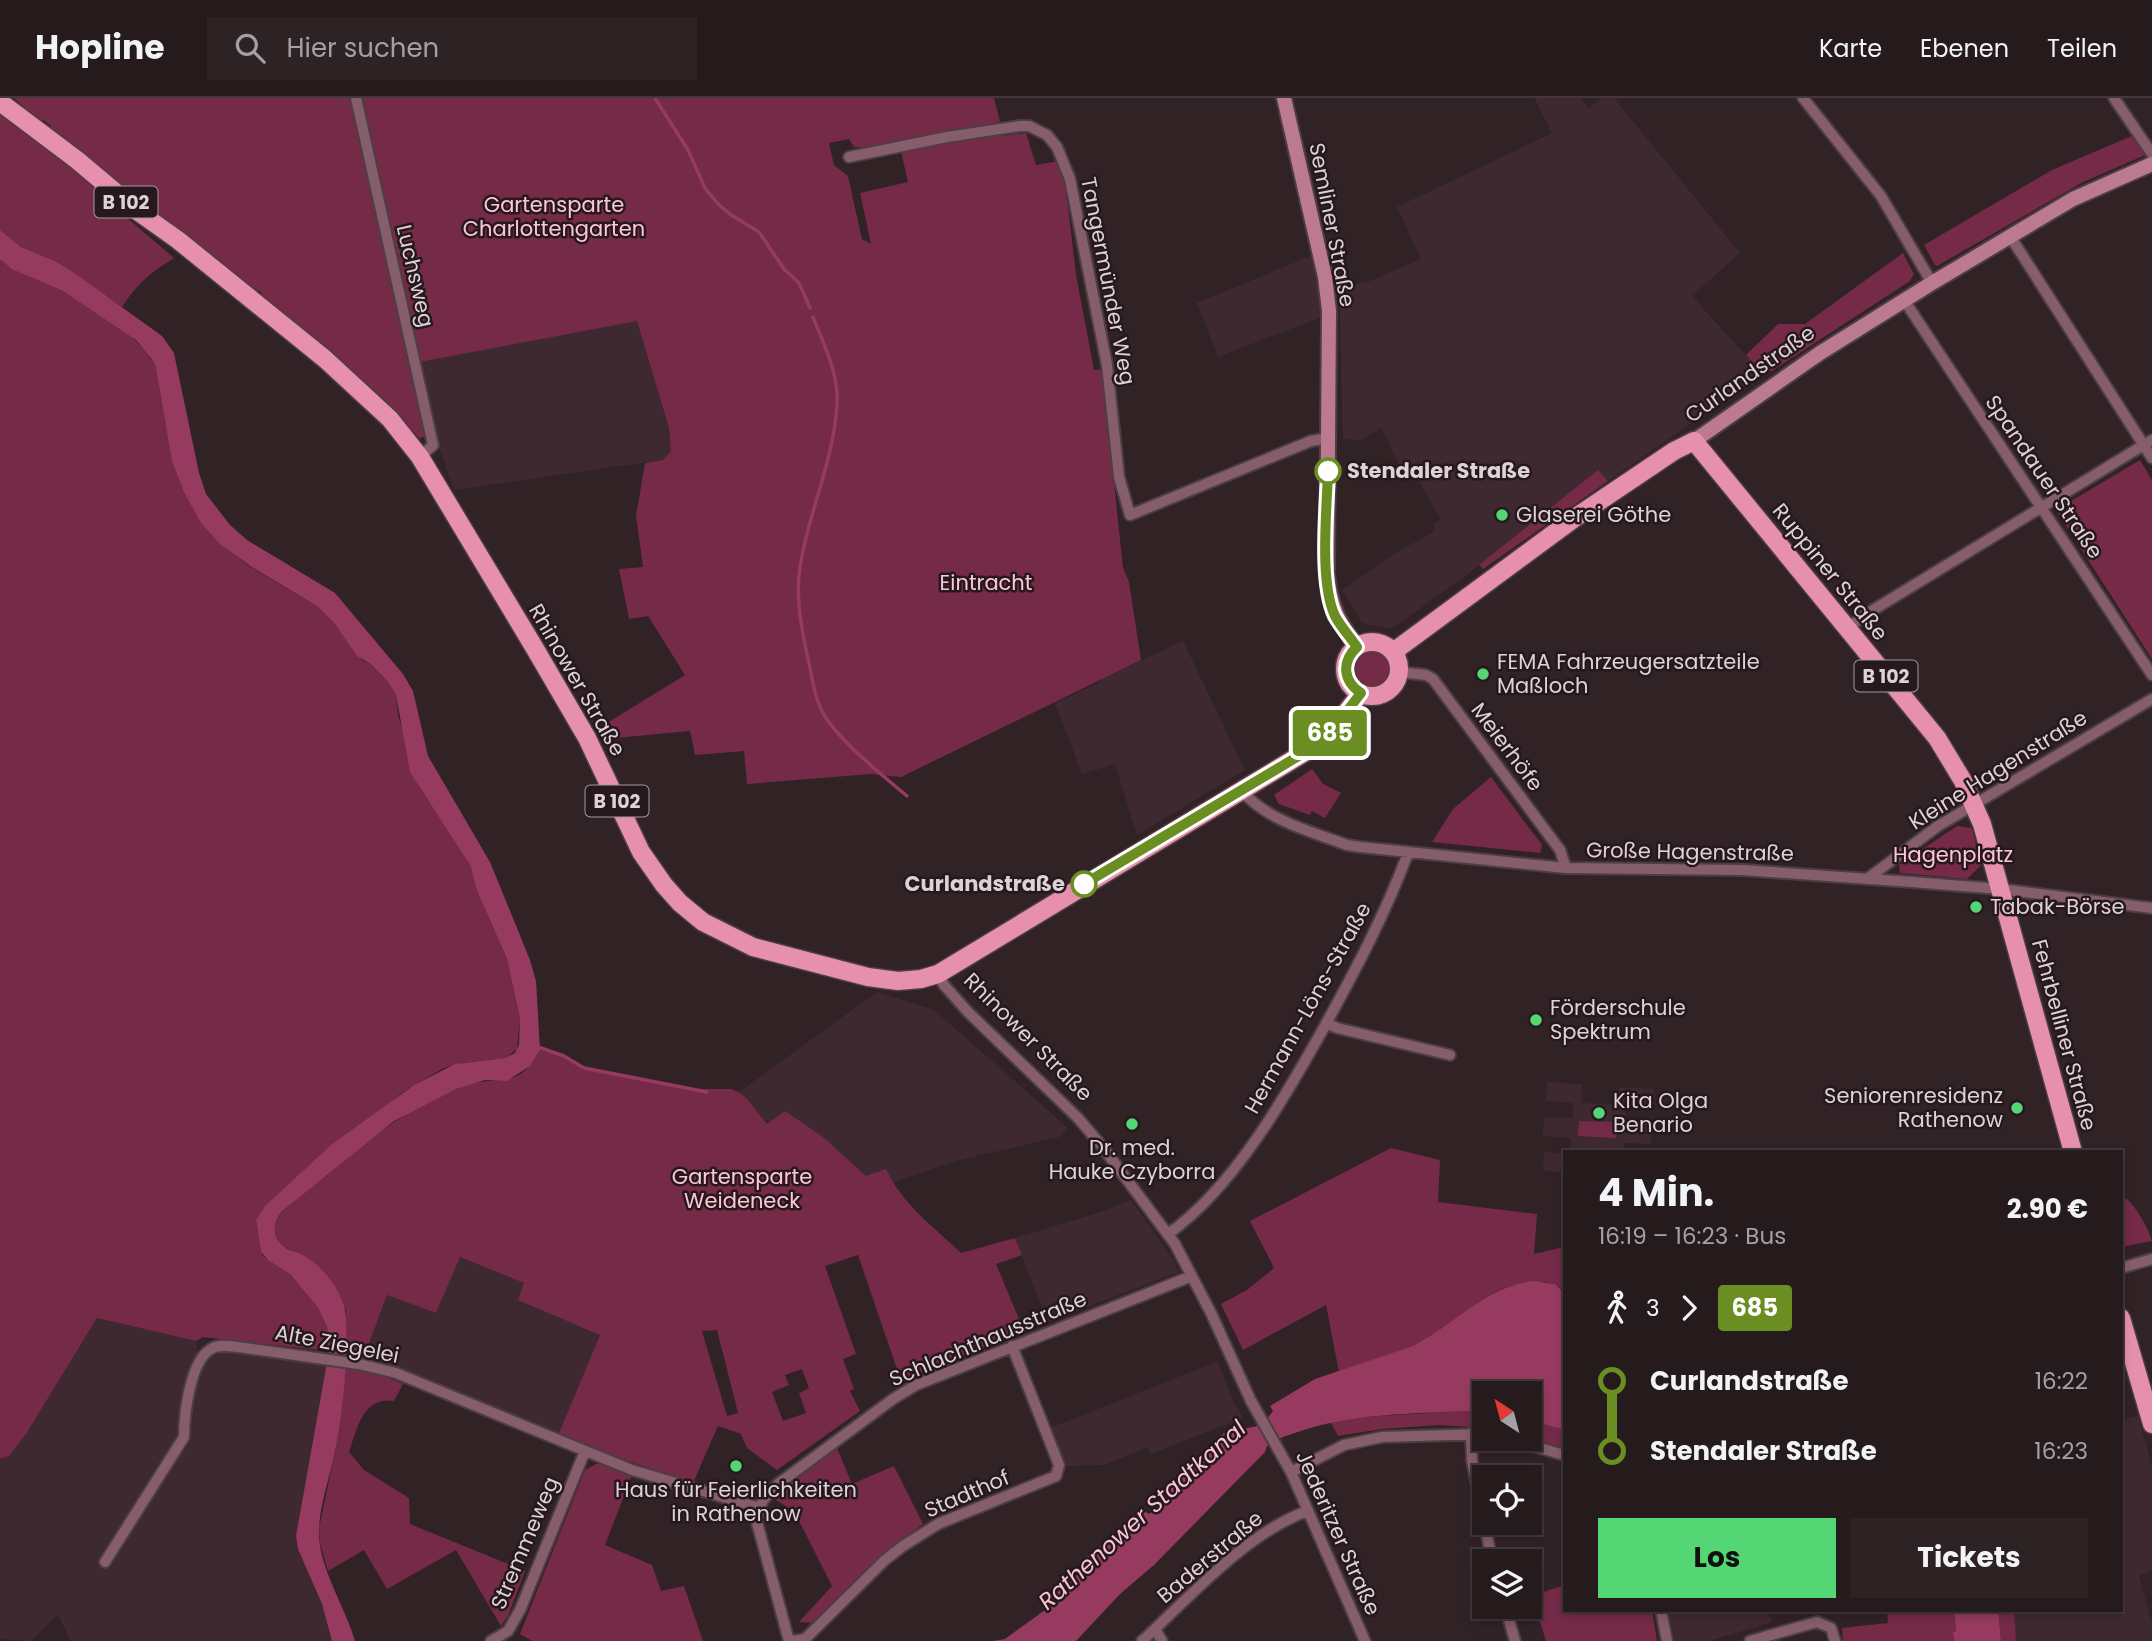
<!DOCTYPE html>
<html lang="de">
<head>
<meta charset="utf-8">
<style>
  :root { --surface:#251a1c; --page:#2d2325; --text:#f1f3f6; --muted:#a3a1a3; --line:#42383b; --accent:#53d673 }
  body { margin:0; font-family:Poppins,sans-serif; background:var(--page); color:var(--text); height:100vh; display:flex; flex-direction:column; font-size:26px; white-space:nowrap }
  * { box-sizing:border-box; margin:0 }
  p { font-size:23px; color:var(--muted) }
  .icon { flex:none; width:38px; height:38px; fill:none; stroke:currentColor; stroke-width:2; stroke-linecap:round; stroke-linejoin:round }
  .map { position:relative; flex:1; overflow:hidden }
  .sheet { position:absolute; left:1563px; top:1052px; width:560px; height:462px; display:flex; flex-direction:column; background:var(--surface); border-radius:0px; box-shadow:0 4px 10px #0003,0 0 0 2px var(--line) }
  .sheet>* { flex:none }
  .badge { padding:0 14px; border-radius:5px; font-size:24px; line-height:46px }
  .needle { width:46px; rotate:324deg }
  .fabs { position:absolute; left:1472px; top:1283px; display:grid; gap:14px }
  .fabs a { display:grid; place-items:center; width:70px; height:70px; border-radius:0px; background:var(--surface); box-shadow:0 4px 10px #0003,0 0 0 2px var(--line); font-size:35px }
  .map>.badge { position:absolute; translate:-50% -50%; box-shadow:0 0 0 4px #fff }
  .legs { display:flex; align-items:center; gap:10px; height:77px; padding:0 35px; font-size:23px }
  .legs p { margin-inline-start:auto }
  .summary { display:flex; align-items:center; justify-content:space-between; height:119px; padding:0 35px }
  h1 { font-size:38px; font-weight:700; line-height:52px }
  .primary-button { display:flex; gap:14px; margin-top:auto; padding:14px 35px }
  .primary-button a { flex:1; height:80px; border-radius:0px; background:var(--accent); color:#111; font-size:28px; font-weight:700; line-height:80px; text-align:center }
  .primary-button a+a { background:var(--page); color:var(--text) }
  ul { padding:0 35px; list-style:none }
  li { display:flex; align-items:center; gap:24px; height:70px; font-size:26px }
  li i { display:grid; place-items:center; width:10px; height:100%; margin:0 9px; background:currentColor }
  li i::after { content:''; width:18px; height:18px; margin:-9px; border:5px solid; border-radius:50%; background:var(--surface) }
  li p { margin-inline-start:auto }
  li:first-child i { background:linear-gradient(#0000 50%,currentColor 0) }
  li:last-child i { background:linear-gradient(currentColor 50%,#0000 0) }
  header { display:flex; align-items:center; gap:42px; box-sizing:border-box; height:98px; padding:0 35px; background:var(--surface); border-bottom:2px solid var(--line) }
  header strong { font-size:33px }
  nav { display:flex; gap:38px; margin-inline-start:auto; font-size:24px }
  .search { width:490px; height:63px; background:var(--page); display:flex; align-items:center; gap:18px; box-sizing:border-box; padding:0 24px; border-radius:0px; color:var(--muted); font-size:26px }
  .map>svg:first-child { display:block }
  .built { fill:#3f2930 }
  .green { fill:#752a48; fill-rule:evenodd }
  .water { fill:#963b5f }
  .lines { fill:none; stroke-linecap:round; stroke-linejoin:round }
  .stream { stroke:#963b5f; stroke-width:3.5 }
  .street-casing { stroke:#4d3e42; stroke-width:14 }
  .secondary-casing { stroke:#4d3e42; stroke-width:18 }
  .primary-casing { stroke:#4d3e42; stroke-width:21 }
  .street { stroke:#865d6a; stroke-width:10 }
  .secondary { stroke:#bc7a90; stroke-width:14 }
  .primary { stroke:#e690ad; stroke-width:18 }
  .line-1-casing { stroke:#fff; stroke-width:16 }
  .line-1 { stroke:#6b8e23; stroke-width:10 }
  .stop-1-dot { fill:#fff; stroke:#6b8e23; stroke-width:3.5 }
  .poi-dot { fill:#53d673; stroke:#27181d; stroke-width:2.5 }
  .labels { text-anchor:middle; stroke-width:5; stroke-linejoin:round; paint-order:stroke }
  .shield { fill:#27181d; stroke:#a69a9e; stroke-width:2 }
  .shield-label { font-size:19px; font-weight:bold; fill:#ddd2d5 }
  .park-label { font-size:21px; fill:#fbc6d6; stroke:#27181d }
  .street-label { font-size:21px; fill:#ddd2d5; stroke:#27181d }
  .stop-label { font-size:21px; font-weight:bold; fill:#ddd2d5; stroke:#27181d; text-anchor:start }
  .poi-label { font-size:21px; fill:#ddd2d5; stroke:#27181d; text-anchor:start }
  .water-label { font-size:23px; font-style:italic; fill:#f9c5d4; stroke:#27181d }
</style>
</head>
<body>
<header>
<strong>Hopline</strong>
<div class="search"><svg class="icon" aria-label="search" viewBox="0 0 24 24"><circle cx="10" cy="10" r="6"/><path d="M15 15l6 6"/></svg>Hier suchen</div>
<nav><a>Karte</a><a>Ebenen</a><a>Teilen</a></nav>
</header>
<div class="map">
<svg width="2152" height="1543" viewBox="0 0 2152 1543">
  <rect width="100%" height="100%" fill="#312226"/>
  <!-- built -->
  <path class="built" d="M1534,0H1581L1588,11L1601,0H1614L1740,155L1692,198L1760,273L1753,282L1608,383L1598,373L1473,472L1396,528L1387,530L1362,525L1342,492L1397,454L1434,434L1435,425L1441,422L1410,367L1401,371L1381,329L1362,342L1343,341L1339,191L1370,183L1421,161L1397,109L1552,35Z
    M1313,157L1324,218L1218,259L1197,205Z
    M637,222L669,330L671,353L668,358L661,362L454,392L440,352L420,264Z
    M1183,543L1245,672L1137,737L1115,666L1082,676L1055,605L1096,586L1103,580Z
    M877,894L934,912L1068,1030L1059,1039L955,1063L892,1085L866,1078L823,1039L768,1026L739,994Z
    M1547,984L1582,986L1581,1005L1618,1007L1619,989L1654,991L1653,1010L1626,1009L1625,1024L1653,1026L1651,1046L1624,1045V1053H1571V1040L1543,1038L1544,1019L1573,1020V1005L1546,1003Z
    M1544,1054L1564,1055V1074L1543,1073Z
    M1131,1102L1175,1164L1178,1174L1048,1224L1015,1140L1104,1113Z
    M460,1159L524,1185L518,1201L600,1237L559,1335L410,1274L364,1259L387,1197Z
    M97,1220L196,1243L197,1253L213,1258L227,1253L327,1266L296,1438L298,1451L322,1506L332,1543H71L58,1517L31,1543L0,1541V1361L9,1358L26,1336Z
    M1218,1263L1232,1301L1243,1320L1150,1356L1147,1349L1104,1367L1064,1368L1050,1330Z
    M2138,1318L2152,1368V1473L2139,1478L2152,1525V1543H2016L2014,1512H2121V1322Z
    M1668,1512H1768L1772,1524L1709,1543H1675Z"/>
  <!-- green -->
  <path class="green" d="M14,0H352L427,336L420,341L386,303L264,200L261,194L248,187L51,32V28L44,22L39,23Z
    M359,0H994L1000,24L863,50L854,49L849,41L829,45L834,67L848,78L862,141L871,146L860,95L908,84L901,53L948,44L1026,35L1036,67L1059,63L1065,83L1076,177L1094,272L1102,271L1123,470L1129,484L1141,562L901,679L871,676L747,686L744,653L695,657L690,633L605,641L599,630L685,577L648,518L629,521L619,471L643,469L636,418L645,365L663,362L671,353L669,330L637,223L420,264Z
    M0,14L96,88L126,119L174,160C150,175 138,185 122,209L55,163L21,149L0,132Z
    M2134,37L2146,54L2143,58L2083,84L1937,168L1935,167L1924,147L2052,72Z
    M1903,155L1914,176L1910,183L1772,273H1760L1746,257L1778,226H1805Z
    M0,161C19,177 42,182 64,193C95,211 140,237 156,269L221,447L252,470L317,508L335,526L362,562L371,566L388,584L396,597L398,617L420,690L449,732L470,767L477,793L507,861L520,921L517,951L506,960L461,965L444,970L414,987L399,997L256,1122L261,1154L263,1158L291,1177L318,1210L327,1229L329,1253L203,1239L196,1243L97,1220L26,1336L9,1358L0,1361Z
    M2140,362L2152,382V561L2056,412Z
    M1598,372L1608,383L1483,471L1479,467Z
    M1355 571a18 18 0 1 1 36 0a18 18 0 1 1-36 0Z
    M1312,671L1323,686L1341,695L1325,720L1312,713L1310,717L1279,706L1274,697Z
    M1491,679L1542,747L1540,755L1432,744L1453,711Z
    M1957,728L1972,730L1981,767L1967,781L1900,775L1899,767Z
    M540,952L564,959L584,969L697,991H731L739,994L747,1001L767,1026L785,1013L823,1039L866,1078L886,1071C901,1105 935,1130 961,1155L1015,1140L1022,1157L996,1166L1024,1233L901,1283L858,1157L825,1168L856,1256L843,1261L854,1291L850,1293L860,1313L777,1372L747,1350L741,1336L718,1328L693,1385L611,1357L559,1335L600,1237L518,1202L524,1185L460,1159L436,1215L387,1197L364,1259L345,1256L346,1212L302,1157L280,1147L274,1133L277,1119C291,1104 309,1091 326,1078C368,1042 411,1006 464,988C499,976 518,994 540,952ZM717,1232L738,1315L727,1318L702,1233ZM802,1271L809,1290L799,1295L806,1315L783,1323L772,1294L789,1287L785,1277Z
    M1579,1023L1617,1024L1616,1040L1578,1038Z
    M1391,1050L1440,1062L1438,1104L1537,1116L1534,1156L1564,1149V1194C1558,1186 1551,1184 1541,1184C1489,1183 1466,1219 1426,1242C1400,1257 1368,1264 1339,1274L1326,1207L1243,1252L1221,1206L1247,1192L1274,1170L1250,1123Z
    M2127,1101C2136,1109 2149,1131 2152,1143L2121,1149V1102Z
    M345,1269L376,1275L403,1286L394,1303C363,1298 357,1331 349,1354L364,1372L409,1400L410,1426L525,1473L508,1518L501,1528L456,1452L387,1491L364,1452L328,1473L320,1445L319,1430L335,1354Z
    M1468,1313L1484,1315V1330L1439,1327L1382,1331L1338,1338L1330,1323L1358,1319Z
    M1530,1322L1564,1332V1350L1527,1341L1530,1340Z
    M837,1350L852,1386L894,1368L923,1426L880,1458L814,1525L799,1524L832,1488L794,1413L771,1399Z
    M596,1366H605L632,1377L605,1447L652,1467L661,1493L684,1488L703,1543H532L520,1536L585,1372Z
    M1564,1487V1512H1652L1657,1543H1546L1532,1498Z
    M1887,1512H1954L1956,1534H1953L1954,1543H1843L1842,1530L1888,1525Z
    M1998,1512H2014L2016,1543H2001Z"/>
  <!-- water -->
  <path class="water" d="M0,132L21,149L55,163L73,174L162,238L174,255L199,375L206,396L230,427L247,442L335,495L403,576L413,593L428,658L490,764L530,862L536,883L540,952L530,968L507,983L485,982L456,991L394,1023L281,1114C273,1124 272,1138 282,1147C287,1152 294,1153 301,1156C323,1167 344,1195 346,1219C348,1260 343,1317 334,1358C329,1381 320,1407 319,1431C317,1467 345,1508 355,1543H332L322,1506L298,1451L296,1438L329,1253L327,1229L318,1210L291,1177L268,1162L261,1154L256,1122L265,1108L331,1047L414,987L455,966L505,960L515,955L519,947L520,921L507,861L477,793L470,767L410,674L396,597L388,584L371,566L357,558L335,526L317,508L253,470L221,447L201,425L184,394L172,363L156,269L151,260L136,242L63,193L12,171L0,161Z
    M1533,1183L1555,1186L1564,1194V1332L1530,1322V1295H1484V1315L1468,1313C1411,1316 1355,1315 1301,1333C1289,1337 1277,1340 1267,1348L1265,1354L1154,1467L1120,1496L1076,1543H993L1005,1541L1052,1507L1050,1498L1064,1490L1085,1469L1082,1463L1144,1413L1149,1416L1156,1411L1157,1406L1192,1366L1224,1335L1258,1328L1267,1321L1273,1313L1270,1308L1315,1281L1413,1248C1455,1227 1484,1189 1533,1183Z
    M1954,1512H1998L2001,1543H1954L1953,1534L1956,1533Z"/>
  <g class="lines">
    <!-- stream -->
    <path class="stream" d="M655,0L688,52L705,90L719,107L731,117L759,134L784,171L799,185L810,210
      M813,219C824,247 839,276 837,306C834,364 806,419 799,477C796,505 803,538 809,566C813,583 815,602 824,617C840,643 883,678 907,698
      M538,949L564,958L584,970L707,994"/>
    <defs>
      <path id="street" d="M356,0L433,347L420,359
        M1803,0L1881,98L1932,185
        M2114,0L2152,56
        M849,59L947,39L1020,28H1029L1047,37L1057,49L1070,81L1107,267L1119,379L1130,417L1311,343L1329,340
        M2010,138L2152,360
        M1904,202L2152,577
        M1847,530L1873,512L2152,342
        M1399,574L1426,577L1433,581L1560,752L1566,770
        M1242,693C1268,723 1310,733 1347,747L1360,749L1566,770L1743,772L1912,784L2000,791L2152,810
        M1867,781L1938,728L2152,601
        M938,876L944,887L968,914L1078,1020L1101,1047L1175,1146L1211,1215L1251,1303L1291,1374L1365,1543
        M1326,925L1337,930L1450,957
        M1168,1136C1233,1090 1284,1001 1322,933C1354,875 1385,817 1408,755
        M2121,1170L2152,1161
        M1471,1335L1472,1362L1492,1463
        M1506,1340L1564,1357
        M1291,1374L1344,1347L1382,1339L1484,1336
        M105,1464L184,1339C184,1317 190,1263 211,1251C218,1246 229,1248 238,1249L359,1266L396,1275L632,1372L760,1410
        M1505,1508L1515,1543
        M1661,1512L1667,1543
        M1155,1531L1162,1543
        M491,1543L508,1533L520,1512L585,1353
        M789,1543L756,1421L763,1402L778,1386L893,1301L916,1287L1192,1178
        M792,1543L805,1541L885,1462L903,1448L938,1426L1056,1378L1059,1367L1012,1248
        M1142,1543C1190,1499 1245,1436 1307,1413
        M1750,1543L1817,1524L1831,1530L1835,1543"/>
      <path id="secondary" d="M1284,0L1325,179L1329,213L1327,475C1330,508 1338,523 1357,549
        M1694,343L1820,255L1932,185L2073,101L2152,66"/>
      <path id="primary" d="M0,4L77,62L140,115L178,142L325,261L390,321L420,359L534,549L587,640L641,754L664,787L680,805L703,824L753,849L868,879L898,883L921,881L938,876L1307,653L1330,635L1361,595
        M1345 571a27 27 0 1 1 54 0a27 27 0 1 1-54 0Z
        M1393,554L1576,419L1674,353L1694,343L1937,640L1963,683L1982,726L2073,1054
        M2121,1220L2152,1326"/>
    </defs>
    <!-- street casing -->
    <use href="#street" class="street-casing"/>
    <!-- secondary casing -->
    <use href="#secondary" class="secondary-casing"/>
    <!-- primary casing -->
    <use href="#primary" class="primary-casing"/>
    <!-- street -->
    <use href="#street" class="street"/>
    <!-- secondary -->
    <use href="#secondary" class="secondary"/>
    <!-- primary -->
    <use href="#primary" class="primary"/>
  </g>
  <g class="lines">
    <defs>
      <path id="line-1" d="M1084,786L1307,653L1330,635L1361,595C1343,583 1341,564 1357,549C1350,539 1341,529 1335,518C1319,484 1327,411 1328,373"/>
    </defs>
    <!-- line-1 casing -->
    <use href="#line-1" class="line-1-casing"/>
    <!-- line-1 -->
    <use href="#line-1" class="line-1"/>
  </g>
  <!-- markers -->
  <g class="stop-1-dot">
    <circle cx="1328" cy="373" r="12"/>
    <circle cx="1084" cy="786" r="12"/>
  </g>
  <g class="poi-dot">
    <circle cx="1502" cy="417" r="7"/>
    <circle cx="1483" cy="576" r="7"/>
    <circle cx="1976" cy="809" r="7"/>
    <circle cx="1536" cy="922" r="7"/>
    <circle cx="2017" cy="1010" r="7"/>
    <circle cx="1599" cy="1015" r="7"/>
    <circle cx="1132" cy="1026" r="7"/>
    <circle cx="736" cy="1368" r="7"/>
  </g>
  <g class="labels">
    <!-- shield labels -->
    <g class="shield">
      <rect x="94.5" y="88.5" width="63" height="31" rx="5"/>
      <rect x="1854.5" y="562.5" width="63" height="31" rx="5"/>
      <rect x="585.5" y="687.5" width="63" height="31" rx="5"/>
    </g>
    <g class="shield-label">
      <text x="126" y="111">B 102</text>
      <text x="1886" y="585">B 102</text>
      <text x="617" y="710">B 102</text>
    </g>
    <!-- park labels -->
    <g class="park-label">
      <text x="554" y="114">Gartensparte<tspan x="554" dy="24">Charlottengarten</tspan></text>
      <text x="986" y="492">Eintracht</text>
      <text x="1953" y="764">Hagenplatz</text>
      <text x="742" y="1086">Gartensparte<tspan x="742" dy="24">Weideneck</tspan></text>
    </g>
    <!-- street labels -->
    <g class="street-label">
      <text transform="translate(1332 127) rotate(79)" y="7">Semliner Straße</text>
      <text transform="translate(415 178) rotate(77)" y="7">Luchsweg</text>
      <text transform="translate(1108 183) rotate(79)" y="7">Tangermünder Weg</text>
      <text transform="translate(1750 276) rotate(-35)" y="7">Curlandstraße</text>
      <text transform="translate(2044 379) rotate(56)" y="7">Spandauer Straße</text>
      <text transform="translate(1830 474) rotate(51)" y="7">Ruppiner Straße</text>
      <text transform="translate(577 582) rotate(60)" y="7">Rhinower Straße</text>
      <text transform="translate(1507 649) rotate(53)" y="7">Meierhöfe</text>
      <text transform="translate(1998 672) rotate(-32)" y="7">Kleine Hagenstraße</text>
      <text transform="translate(1690 754) rotate(1)" y="7">Große Hagenstraße</text>
      <text transform="translate(1308 910) rotate(-61)" y="7">Hermann-Löns-Straße</text>
      <text transform="translate(2064 937) rotate(75)" y="7">Fehrbelliner Straße</text>
      <text transform="translate(1028 939) rotate(45)" y="7">Rhinower Straße</text>
      <text transform="translate(988 1241) rotate(-23)" y="7">Schlachthausstraße</text>
      <text transform="translate(337 1246) rotate(11)" y="7">Alte Ziegelei</text>
      <text transform="translate(967 1396) rotate(-23)" y="7">Stadthof</text>
      <text transform="translate(1338 1435) rotate(66)" y="7">Jederitzer Straße</text>
      <text transform="translate(525 1445) rotate(-67)" y="7">Stremmeweg</text>
      <text transform="translate(1210 1459) rotate(-40)" y="7">Baderstraße</text>
    </g>
    <!-- stop labels -->
    <g class="stop-label">
      <text x="1347" y="380">Stendaler Straße</text>
      <text x="1065" y="793" text-anchor="end">Curlandstraße</text>
    </g>
    <!-- poi labels -->
    <g class="poi-label">
      <text x="1516" y="424">Glaserei Göthe</text>
      <text x="1497" y="571">FEMA Fahrzeugersatzteile<tspan x="1497" dy="24">Maßloch</tspan></text>
      <text x="1990" y="816">Tabak-Börse</text>
      <text x="1550" y="917">Förderschule<tspan x="1550" dy="24">Spektrum</tspan></text>
      <text x="2003" y="1005" text-anchor="end">Seniorenresidenz<tspan x="2003" dy="24">Rathenow</tspan></text>
      <text x="1613" y="1010">Kita Olga<tspan x="1613" dy="24">Benario</tspan></text>
      <text x="1132" y="1057" text-anchor="middle">Dr. med.<tspan x="1132" dy="24">Hauke Czyborra</tspan></text>
      <text x="736" y="1399" text-anchor="middle">Haus für Feierlichkeiten<tspan x="736" dy="24">in Rathenow</tspan></text>
    </g>
    <!-- water labels -->
    <g class="water-label">
      <text transform="translate(1142 1417) rotate(-42)" y="8">Rathenower Stadtkanal</text>
    </g>
  </g>
</svg>
<div class="fabs">
<a><svg class="needle" viewBox="-14 -14 28 28"><path d="M0-13l5 13h-10z" fill="#e53935"/><path d="M0 13l5-13h-10z" fill="#a3a1a3"/></svg></a>
<a><svg class="icon" aria-label="locate" viewBox="0 0 24 24"><circle cx="12" cy="12" r="6"/><path d="M12 2v4M12 18v4M2 12h4M18 12h4"/></svg></a>
<a><svg class="icon" aria-label="layers" viewBox="0 0 24 24"><path d="M12 4l9 5-9 5-9-5zM3 14l9 5 9-5"/></svg></a>
</div>
<b class="badge" style="left:1330px;top:635px;background:#6b8e23;color:#fff">685</b>
<section class="sheet">
<div class="summary"><div><h1>4 Min.</h1><p>16:19 – 16:23 · Bus</p></div><b>2.90 €</b></div>
<div class="legs"><svg class="icon" aria-label="walk" viewBox="0 0 24 24"><circle cx="13" cy="4" r="2"/><path d="M13 8l-2 6 4 7M11 14l-3 7M7 12l3-4h3l4 4"/></svg>3<svg class="icon" aria-label="forward" viewBox="0 0 24 24"><path d="M9 5l7 7-7 7"/></svg><b class="badge" style="background:#6b8e23;color:#fff">685</b></div>
<ul>
<li><i style="color:#6b8e23"></i><b>Curlandstraße</b><p>16:22</p></li>
<li><i style="color:#6b8e23"></i><b>Stendaler Straße</b><p>16:23</p></li>
</ul>
<div class="primary-button"><a>Los</a><a>Tickets</a></div>
</section>
</div>
</body>
</html>
